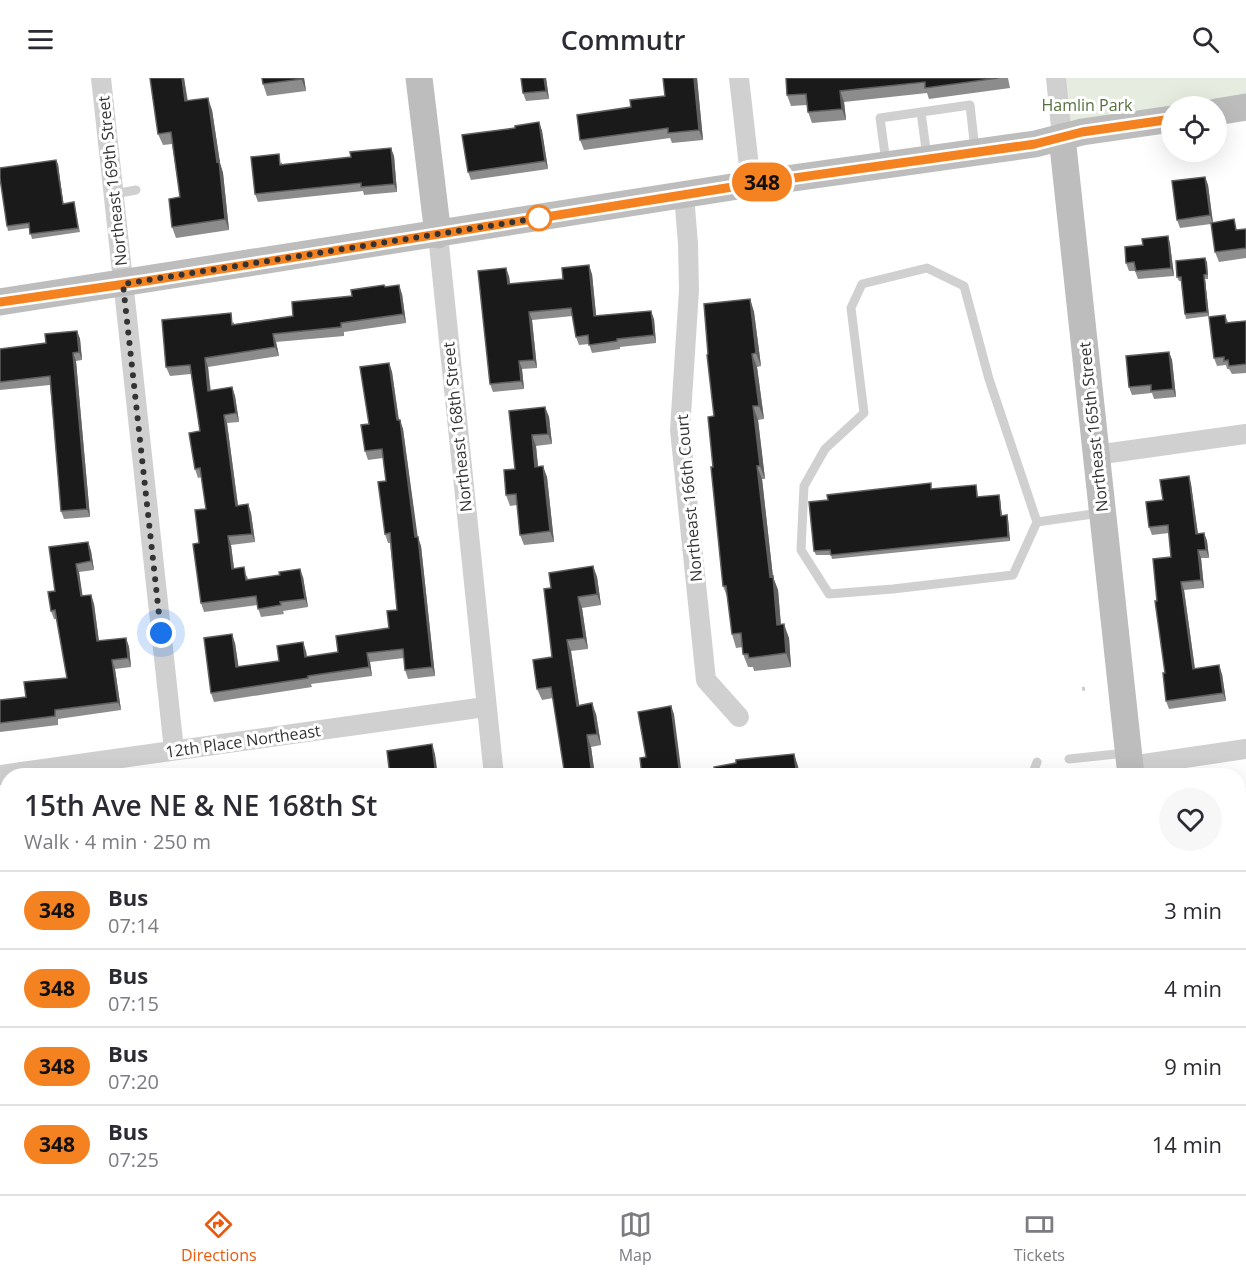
<!DOCTYPE html>
<html lang="en">
<head>
<meta charset="utf-8">
<style>
  :root { --surface:#fff; --page:#f7f7f7; --text:#2b2b33; --muted:#7c7c81; --line:#e1e1e2; --accent:#ea580c }
  body { margin:0; font-family:"Open Sans",sans-serif; background:var(--page); color:var(--text); height:100vh; display:flex; flex-direction:column; font-size:22px; white-space:nowrap }
  * { box-sizing:border-box; margin:0 }
  p { font-size:20px; color:var(--muted) }
  .icon { flex:none; width:33px; height:33px; fill:none; stroke:currentColor; stroke-width:2; stroke-linecap:round; stroke-linejoin:round }
  .map { position:relative; flex:1; overflow:hidden }
  .details { position:absolute; left:0px; top:690px; width:1246px; height:426px; display:flex; flex-direction:column; background:var(--surface); border-radius:24px 24px 0 0; box-shadow:0 6px 24px #0002 }
  .details>* { flex:none }
  .badge { padding:0 12px; border-radius:20px; font-size:21px; line-height:39px }
  .buttons { position:absolute; left:1161px; top:18px; display:grid; gap:12px }
  .buttons a { display:grid; place-items:center; width:66px; height:66px; border-radius:50%; background:var(--surface); box-shadow:0 6px 24px #0002; font-size:30px }
  .you { position:absolute; width:30px; height:30px; margin:-15px; border:4px solid #fff; border-radius:50%; background:#1a73e8; box-shadow:0 0 0 9px #1a73e833 }
  .map>.badge { position:absolute; translate:-50% -50%; box-shadow:0 0 0 3px #fff }
  .round { display:grid; place-items:center; flex:none; width:63px; height:63px; border-radius:32px; background:var(--page) }
  .summary { display:flex; align-items:center; justify-content:space-between; height:102px; padding:0 24px }
  h1 { font-size:28px; font-weight:600; line-height:45px }
  ul { padding:0; list-style:none }
  li { display:flex; align-items:center; gap:18px; height:78px; padding:0 24px; border-top:2px solid var(--line) }
  li div { flex:1 }
  li b { display:block; font-size:22px }
  li em { font-style:normal }
  li .badge { min-width:66px; font-weight:700; text-align:center }
  header { display:flex; justify-content:space-between; align-items:center; height:78px; padding:0 24px; background:var(--surface); font-size:27px; font-weight:600 }
  .dock { display:flex; justify-content:space-around; align-items:center; height:84px; border-top:2px solid var(--line); background:var(--surface); font-size:16px; color:var(--muted) }
  .dock a { display:grid; justify-items:center; gap:3px }
  .dock .on { color:var(--accent) }
  .map>svg:first-child { display:block }
  .green { fill:#e6ecdf }
  .lines { fill:none; stroke-linecap:round; stroke-linejoin:round }
  .path { stroke:#cdcdcd; stroke-width:4; stroke-dasharray:3 3; stroke-linecap:butt }
  .lane { stroke:#d0d0d0; stroke-width:9 }
  .street { stroke:#d0d0d0; stroke-width:20 }
  .secondary { stroke:#bdbdbd; stroke-width:27 }
  .wall { fill:#8c8c8c }
  .shaded-wall { fill:#5f5f5f }
  .building { fill:#1a1a1a; stroke:#5f5f5f; stroke-width:1.5 }
  .line-casing { stroke:#fff; stroke-width:14 }
  .line { stroke:#f58220; stroke-width:9 }
  .walk { stroke:#333; stroke-width:6; stroke-dasharray:0 10.8 }
  .stop-dot { fill:#fff; stroke:#f58220; stroke-width:3 }
  .labels { text-anchor:middle; stroke-width:6; stroke-linejoin:round; paint-order:stroke }
  .park-label { font-size:16px; fill:#56703f; stroke:#fff }
  .street-label { font-size:16px; fill:#333; stroke:#fff }
</style>
</head>
<body>
<header><svg class="icon" aria-label="menu" viewBox="0 0 24 24"><path d="M4 6h16M4 12h16M4 18h16"/></svg>Commutr<svg class="icon" aria-label="search" viewBox="0 0 24 24"><circle cx="10" cy="10" r="6"/><path d="M15 15l6 6"/></svg></header>
<div class="map">
<svg width="1246" height="1116" viewBox="0 0 1246 1116">
  <rect width="100%" height="100%" fill="#fff"/>
  <!-- green -->
  <path class="green" d="M1056,0H1246V31L1172,28L1062,59Z"/>
  <g class="lines">
    <!-- path -->
    <path class="path" d="M1082,611L1088,610"/>
    <!-- lane -->
    <path class="lane" d="M921,34L927,79
      M886,84L880,40L970,27L975,72
      M114,116L136,112
      M927,190L964,208L989,301L1037,444L1013,497L893,511L829,516L801,472L804,408L825,371L864,335L851,230L862,206Z
      M1037,444L1100,435
      M1069,681L1126,675
      M1032,698L1037,684
      M1040,1108L1041,1116"/>
    <!-- street -->
    <path class="street" d="M101,0L174,672
      M739,0L751,106
      M1056,0L1062,59
      M684,117L688,166L689,212L680,352L706,602L739,639
      M438,157L494,698
      M1096,377L1246,356
      M1130,688L1246,671
      M0,697L485,629
      M0,980L8,979
      M1239,985L1246,984
      M415,1108L416,1116"/>
    <!-- secondary -->
    <path class="secondary" d="M419,0L438,157
      M1216,34L1246,29
      M1062,59L1131,698
      M0,224L751,106L1035,66L1082,54L1172,41
      M1174,1108L1175,1116"/>
  </g>
  <!-- wall -->
  <path class="wall" d="M150,0H184L188,23L212,32L220,85L223,95L229,152L176,160L172,149L180,119L172,66L163,67L158,56Z
    M262,0H304L306,13L267,18L263,6Z
    M521,0H546L549,21L526,23L523,15Z
    M697,0L703,62L672,65L670,60L584,72L580,62L631,29L665,18Z
    M786,0H1008L1010,10L929,21L927,15L844,24L846,42L812,45L808,34L807,27L791,28L787,17Z
    M539,44L542,53L548,91L471,102L468,94L515,50Z
    M394,78L397,114L364,117L363,113L258,124L255,116L282,84V86Z
    M58,86L63,126L74,124L80,154L32,161L29,150L8,153L7,148Z
    M1205,99L1208,107L1213,144L1238,152L1246,151V180L1219,184L1215,174L1211,146L1180,150L1177,142Z
    M1168,158L1170,166L1174,198L1138,201L1135,193H1129L1126,185L1143,167Z
    M1207,184L1208,201H1205L1209,238L1186,241L1185,236L1181,203H1179L1177,199Z
    M592,196L596,237L654,241L656,265L620,269V271L592,275L589,266L579,267L576,259L573,238L532,242L537,290L522,291L524,311L493,314L490,306L509,198L510,206L563,201Z
    M385,209L402,216L406,245L344,254V258L276,264L279,278L208,289L211,313L232,309L235,318L239,344L227,345L238,427L248,426L251,435L255,464L231,467L234,490L247,498L248,501L303,499L308,529L283,533L284,536L261,539L257,527L204,534L201,525L199,465L206,431L202,399L198,400L195,391L200,353L191,296L170,298L166,289L234,244V246L293,238L352,218Z
    M750,221L754,234L761,288L757,289L764,341L758,342L765,401H762L773,499L778,512L781,547L789,560L791,589L754,593L753,589H748L743,576V569L736,570L732,556L728,521L723,508L713,389L714,338L708,276Z
    M1225,237L1228,244L1246,243V295L1232,296L1229,291H1227L1226,287L1217,288L1214,280Z
    M77,253L80,261L82,282L76,283L90,439L64,441L61,433L50,307L0,312V271L46,265Z
    M1169,274L1172,282L1176,319L1154,321L1152,315L1132,317L1129,309Z
    M389,285L392,294L399,342L403,351L417,459L421,468L435,598L408,601L405,592L404,580L370,584L372,598L311,606L312,609L214,624L211,615L235,565L238,589L279,583L306,573L307,579L338,574L389,550L397,532L390,465H388L385,456L386,403L383,380L368,382L365,373L369,346Z
    M545,329L549,339L552,366L536,368L538,388L547,399L554,464L524,467L520,457L517,427L510,428L506,417L515,391Z
    M1191,406L1198,456L1204,455L1207,463L1209,480H1201L1204,510L1184,512L1195,591L1222,596L1226,623L1169,631L1166,623L1165,595L1157,523L1171,479L1169,455L1152,457L1149,449L1163,422Z
    M977,411L978,419L999,417L1000,421L1002,438L1007,437L1008,441L1010,463L832,481L831,477H816L814,473Z
    M88,464L91,473L94,492L79,494L82,518L91,517L94,526L99,563L126,560L129,569L131,589L115,591L121,632L58,641V647L0,654V622L26,619L67,600L57,541H54L51,533L55,513Z
    M593,488L597,499L601,527L582,530L588,571L571,573L579,627L596,636L601,667L591,669L595,698H565L553,620L542,622L537,611L552,579L551,510Z
    M1246,714V748L1239,749V715Z
    M8,746V792H0V747Z
    M8,888V921L2,922V924H0V889Z
    M1239,896H1246V933H1239Z
    M1239,1034H1246V1080L1239,1081Z"/>
  <!-- shaded-wall -->
  <path class="shaded-wall" d="M182,0H184L189,35L185,23Z
    M301,0H304L306,13Z
    M544,0H546L549,21L546,13Z
    M694,0H697L703,62L699,52Z
    M840,13L844,24L846,42L842,31Z
    M208,20L212,32L220,85L223,95L229,152L225,141Z
    M539,44L542,53L548,91L545,83Z
    M391,70L394,78L397,114L394,106Z
    M56,82L58,86L64,130L63,126Z
    M1205,99L1208,107L1213,146L1210,137Z
    M1168,158L1170,166L1174,198L1171,190Z
    M1205,180L1207,184L1208,201L1207,196Z
    M589,187L592,196L597,246L594,238Z
    M506,190L509,198L511,214L508,206Z
    M1204,197L1205,201L1209,238L1207,234Z
    M399,207L402,216L406,245L403,236Z
    M750,221L754,234L761,288L756,275Z
    M651,233L654,241L656,265L654,257Z
    M529,234L532,242L537,290L534,282Z
    M77,253L80,261L82,282L79,274Z
    M273,256L276,264L279,278L275,269Z
    M1169,274L1172,282L1176,319L1173,311Z
    M73,275L76,283L90,439L87,431Z
    M752,276L757,289L764,341L759,328Z
    M205,280L208,289L211,322L208,313Z
    M519,283L522,291L524,311L521,303Z
    M389,285L392,294L400,351L397,342Z
    M232,309L235,318L239,344L236,335Z
    M753,328L758,342L765,401L760,388Z
    M545,329L549,339L552,366L548,356Z
    M224,337L227,345L239,436L236,428Z
    M400,342L403,351L419,468L415,459Z
    M532,357L536,368L539,399L535,389Z
    M543,388L547,399L554,464L550,453Z
    M757,388L762,401L773,499L778,512L782,561L777,547L770,499Z
    M1189,398L1191,406L1199,464L1196,456Z
    M999,417L1000,421L1002,442L1001,438Z
    M248,426L251,435L255,464L252,456Z
    M1007,437L1008,441L1010,463L1008,459Z
    M1204,455L1207,463L1209,480L1206,472Z
    M228,458L231,467L235,499L232,491Z
    M418,459L421,468L435,598L432,589Z
    M88,464L91,473L94,492L91,483Z
    M1198,472L1201,480L1204,510L1201,502Z
    M76,486L79,494L84,527L81,518Z
    M593,488L597,499L601,527L597,516Z
    M300,491L303,499L308,529L305,521Z
    M1181,504L1184,512L1196,599L1193,591Z
    M91,517L94,526L100,572L97,563Z
    M578,519L582,530L588,571L584,560Z
    M784,546L789,560L791,589L786,575Z
    M232,556L235,565L240,598L236,589Z
    M126,560L129,569L131,589L128,580Z
    M567,562L571,573L581,639L577,628Z
    M303,564L306,573L308,588L305,579Z
    M367,575L370,584L372,598L369,589Z
    M112,582L115,591L121,632L118,624Z
    M1219,587L1222,596L1226,623L1223,615Z
    M592,625L596,636L601,667L597,656Z
    M671,628L674,636L682,698H680Z
    M587,657L591,669L595,698H592Z
    M432,666L435,676L438,698H436Z
    M794,676L798,688L800,698H797Z
    M239,1108H240L242,1116H239Z
    M482,1108H484L485,1116H482Z"/>
  <!-- building -->
  <path class="building" d="M150,0H182L185,23L208,20L217,84L219,83L225,141L172,149L169,121L180,119L171,54L158,56Z
    M262,0H301L302,1L263,6Z
    M521,0H544L546,13L523,15Z
    M663,0H694L699,52L668,55V50L580,62L577,37L631,29L630,22L665,18Z
    M786,0H998L925,10V4L840,13L842,31L808,34L806,16L787,17Z
    M539,44L545,83L468,94L462,57L515,50V48Z
    M391,70L394,106L361,109V105L255,116L251,79L279,76L280,87L351,79L350,74Z
    M56,82L63,126L74,124L78,150L30,156L29,145L7,148L0,100V90Z
    M1205,99L1210,137L1177,142L1172,103Z
    M1234,141L1236,152L1246,151V170L1215,174L1211,145Z
    M1168,158L1171,190L1136,193L1134,184L1126,185L1125,169L1143,167L1142,161Z
    M1205,180L1207,196L1204,197L1207,234L1185,236L1181,199H1177L1176,183Z
    M589,187L594,238L651,233L654,257L617,261V263L589,267L588,257L576,259L571,230L529,234L534,282L519,283L521,303L490,306L478,193L506,190L508,206L563,201L562,190Z
    M384,207L385,209L399,207L403,236L341,245V249L273,256L275,269L205,280L208,313L232,309L236,335L224,337L236,428L248,426L252,456L228,458L232,491L244,489L246,502L280,497L279,494L300,491L305,521L280,524L281,527L258,531L256,518L201,525L193,466L199,465L195,432L206,431L200,390L195,391L189,355L200,353L190,287L166,289L162,242L231,235L232,247L293,238L292,224L352,218L351,212Z
    M750,221L756,275L752,276L759,328H753L760,388H757L770,499L773,498L777,547L784,546L786,575L749,580L748,576H743L741,555L732,556L726,508H723L711,389H713L708,339L714,338L707,277L708,276L704,226Z
    M1225,237L1226,245L1246,243V286L1229,288L1228,282L1224,283V279L1214,280L1209,239Z
    M77,253L79,274L73,275L87,431L61,433L50,298L0,304V271L46,265L45,256Z
    M1169,274L1173,311L1151,313V307L1129,309L1126,278Z
    M389,285L397,342H400L415,459H418L432,589L405,592L403,571L367,575L369,589L308,598V600L211,615L204,560L232,556L236,589L279,583L277,568L303,564L305,579L338,574L336,558L389,550L387,533L397,532L390,455L385,456L378,404L386,403L382,371L365,373L361,347L369,346L360,289Z
    M545,329L548,356L532,357L535,389L543,388L550,453L520,457L516,416L506,417L504,392L515,391L509,333Z
    M1189,398L1196,456L1204,455L1206,472H1198L1201,502L1181,504L1193,591L1219,587L1223,615L1166,623L1163,595H1165L1155,523H1157L1153,481L1171,479L1168,447L1149,449L1146,424L1163,422L1160,402Z
    M931,405V411L976,407L977,419L999,417L1001,438L1007,437L1008,459L831,477L830,472L814,473L809,424L828,422L827,417Z
    M88,464L91,483L76,486L81,518L91,517L97,563L126,560L128,580L112,582L118,624L55,632V638L0,645V622L26,619L24,604L67,600L55,532L51,533L48,514L55,513L49,469Z
    M593,488L597,516L578,519L584,560L567,562L577,628L592,625L597,656L587,657L592,698H565L551,609L537,611L533,582L552,579L544,511L551,510L549,495Z
    M671,628L680,698H642L640,680L646,679L638,634Z
    M432,666L436,698H390L387,673Z
    M794,676L797,698H716L714,689L736,685V682Z
    M1246,714V737L1239,738V715Z
    M8,746V783L0,784V747Z
    M8,888V913L0,914V889Z
    M1239,896H1246V921L1239,922Z
    M1239,1034H1246V1070H1239Z
    M124,1108H173V1110H181L180,1116H125Z
    M213,1108H239V1116H213Z
    M343,1108H370L371,1116H312L343,1113Z
    M460,1108H482V1116H460Z
    M865,1108H1010L1013,1111V1116H865Z"/>
  <g class="lines">
    <defs>
      <path id="line" d="M0,224L146,203L751,106L1035,66L1082,54L1172,41"/>
    </defs>
    <!-- line casing -->
    <use href="#line" class="line-casing"/>
    <!-- line -->
    <use href="#line" class="line"/>
    <!-- walk -->
    <path class="walk" d="M161,555L123,206L539,140"/>
  </g>
  <!-- markers -->
  <circle class="stop-dot" cx="539" cy="140" r="12"/>
  <g class="labels">
    <!-- park labels -->
    <g class="park-label">
      <text x="1087" y="33">Hamlin Park</text>
    </g>
    <!-- street labels -->
    <g class="street-label">
      <text transform="translate(112 103) rotate(-96)" y="6">Northeast 169th Street</text>
      <text transform="translate(457 349) rotate(-96)" y="6">Northeast 168th Street</text>
      <text transform="translate(1093 349) rotate(-96)" y="6">Northeast 165th Street</text>
      <text transform="translate(689 420) rotate(-95)" y="6">Northeast 166th Court</text>
      <text transform="translate(243 663) rotate(-8)" y="6">12th Place Northeast</text>
    </g>
  </g>
</svg>
<div class="buttons">
<a><svg class="icon" aria-label="locate" viewBox="0 0 24 24"><circle cx="12" cy="12" r="6"/><path d="M12 2v4M12 18v4M2 12h4M18 12h4"/></svg></a>
</div>
<div class="you" style="left:161px;top:555px"></div>
<b class="badge" style="left:762px;top:104px;background:#f58220;color:#111">348</b>
<section class="details">
<div class="summary"><div><h1>15th Ave NE &amp; NE 168th St</h1><p>Walk · 4 min · 250 m</p></div><a class="round"><svg class="icon" aria-label="heart" viewBox="0 0 24 24"><path d="M12 20l-8-8c-3-5 5-10 8-4 3-6 11-1 8 4z"/></svg></a></div>
<ul>
<li><span class="badge" style="background:#f58220;color:#111">348</span><div><b>Bus</b><p>07:14</p></div><em>3 min</em></li>
<li><span class="badge" style="background:#f58220;color:#111">348</span><div><b>Bus</b><p>07:15</p></div><em>4 min</em></li>
<li><span class="badge" style="background:#f58220;color:#111">348</span><div><b>Bus</b><p>07:20</p></div><em>9 min</em></li>
<li><span class="badge" style="background:#f58220;color:#111">348</span><div><b>Bus</b><p>07:25</p></div><em>14 min</em></li>
</ul>
</section>
</div>
<nav class="dock">
<a class="on"><svg class="icon" aria-label="directions" viewBox="0 0 24 24"><path d="M12 3l9 9-9 9-9-9zM9 14v-3h6M13 9l2 2-2 2"/></svg>Directions</a>
<a><svg class="icon" aria-label="map" viewBox="0 0 24 24"><path d="M3 6l6-2 6 2 6-2v14l-6 2-6-2-6 2zM9 4v14M15 6v14"/></svg>Map</a>
<a><svg class="icon" aria-label="tickets" viewBox="0 0 24 24"><path d="M3 7h18v10H3zM15 7v10"/></svg>Tickets</a>
</nav>
</body>
</html>
